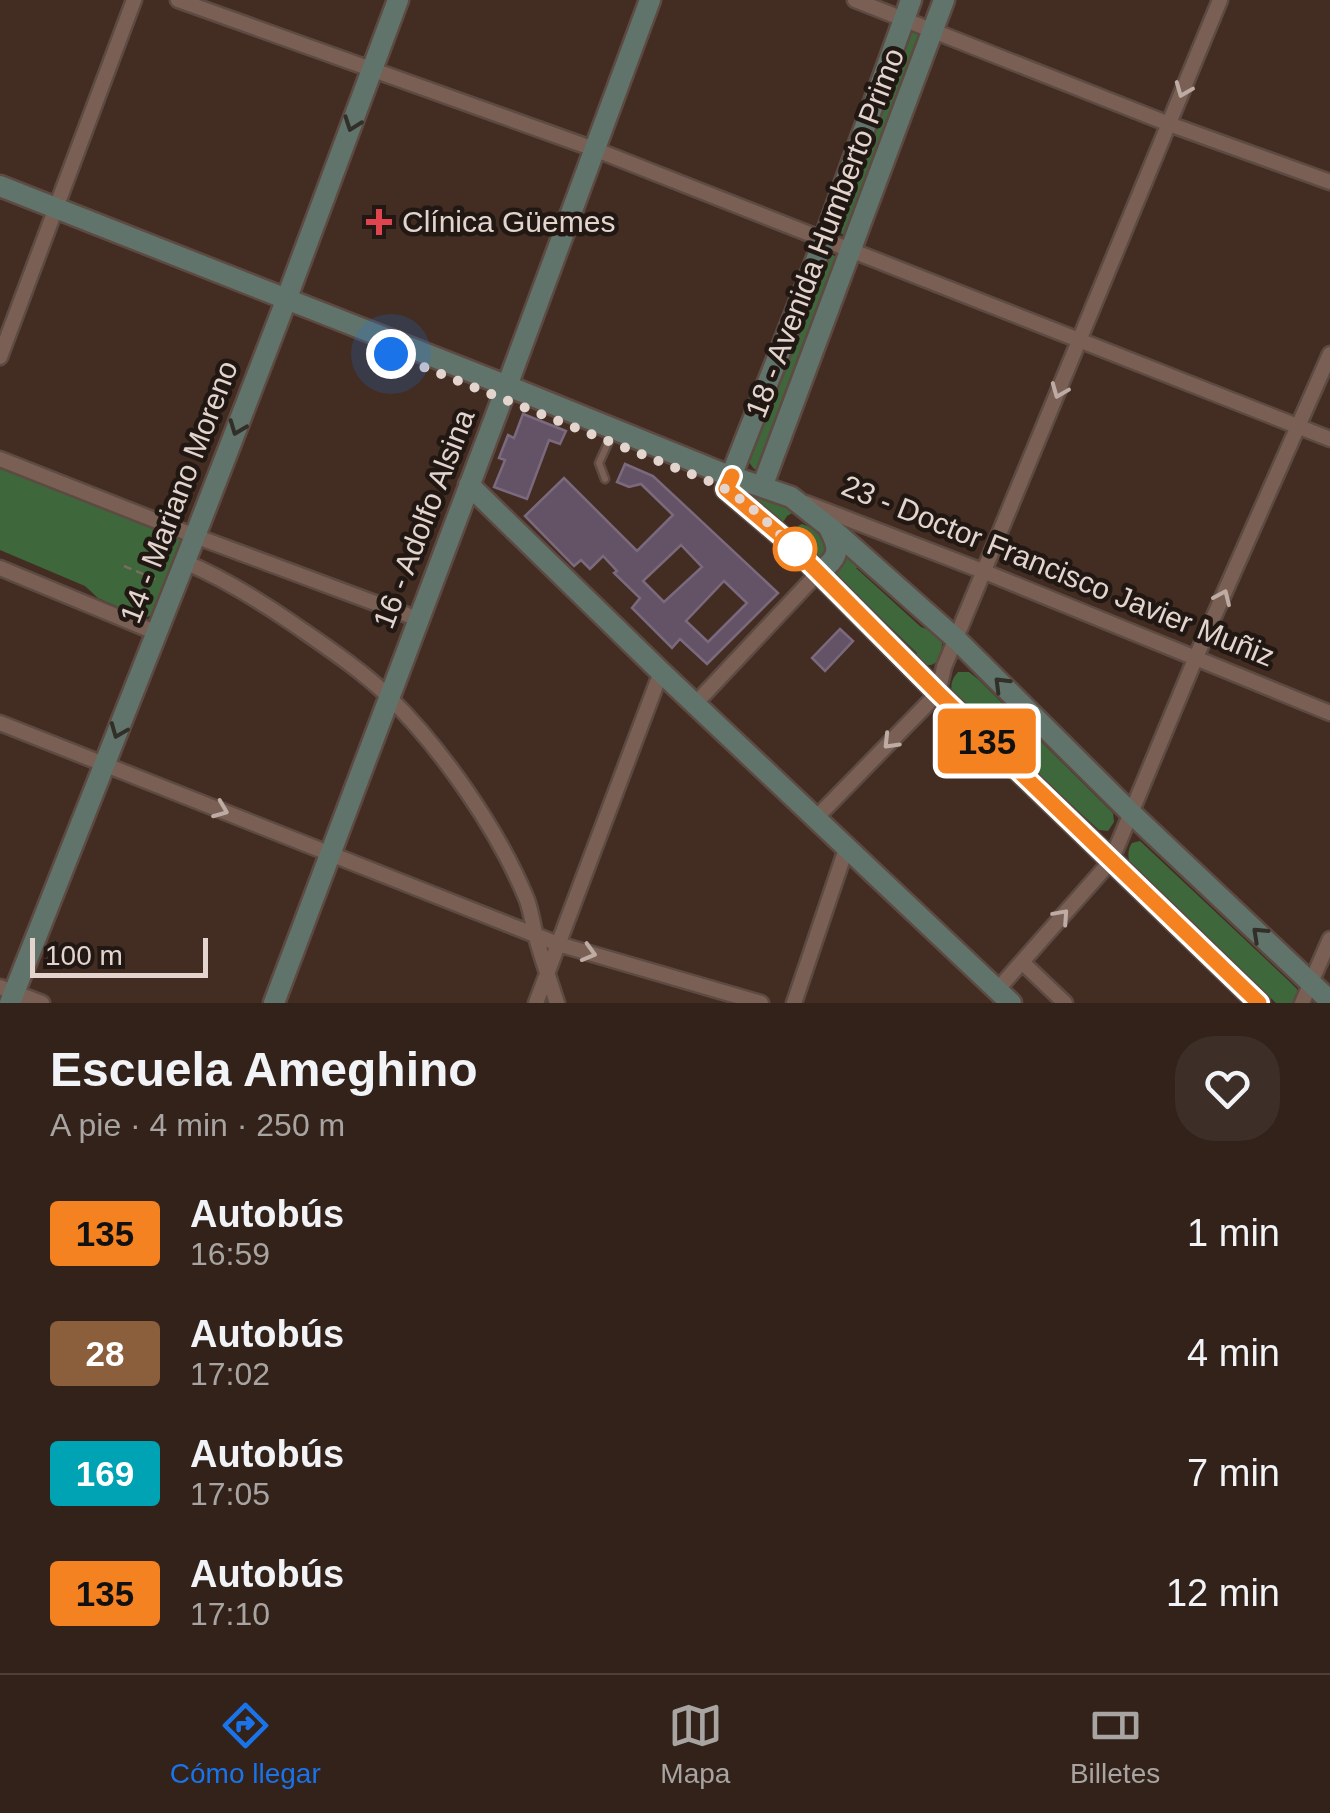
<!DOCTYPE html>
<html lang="es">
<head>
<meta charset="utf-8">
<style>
  :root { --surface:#32221a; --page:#3d2f27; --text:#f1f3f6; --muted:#a8a4a2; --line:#4d3f39; --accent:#1a73e8 }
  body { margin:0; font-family:Helvetica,sans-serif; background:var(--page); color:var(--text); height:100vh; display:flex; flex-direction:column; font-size:38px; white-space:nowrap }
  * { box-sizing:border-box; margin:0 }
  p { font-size:32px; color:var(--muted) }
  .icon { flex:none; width:55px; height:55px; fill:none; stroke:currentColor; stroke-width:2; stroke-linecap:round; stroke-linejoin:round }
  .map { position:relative; height:1003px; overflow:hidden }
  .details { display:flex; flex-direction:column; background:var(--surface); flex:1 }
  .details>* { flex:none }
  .badge { padding:0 20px; border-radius:8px; font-size:35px; line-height:65px }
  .scale { position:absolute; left:30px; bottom:25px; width:178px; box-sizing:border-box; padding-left:10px; border:5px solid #e3d4ce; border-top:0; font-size:28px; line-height:35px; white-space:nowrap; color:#e3d4ce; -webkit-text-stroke:8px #221813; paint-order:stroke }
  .you { position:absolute; width:50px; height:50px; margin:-25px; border:8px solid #fff; border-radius:50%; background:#1a73e8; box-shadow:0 0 0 15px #1a73e833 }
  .map>.badge { position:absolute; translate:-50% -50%; box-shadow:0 0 0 5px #fff }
  .round { display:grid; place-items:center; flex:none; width:105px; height:105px; border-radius:40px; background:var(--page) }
  .overview { display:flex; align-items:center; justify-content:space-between; height:170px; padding:0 50px }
  h1 { font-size:48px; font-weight:800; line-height:75px }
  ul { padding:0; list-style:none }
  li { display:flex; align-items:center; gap:30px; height:120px; padding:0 50px }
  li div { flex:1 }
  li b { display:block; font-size:38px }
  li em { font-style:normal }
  li .badge { min-width:110px; font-weight:700; text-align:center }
  .tabs { display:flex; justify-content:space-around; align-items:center; height:140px; border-top:2px solid var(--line); background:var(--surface); font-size:28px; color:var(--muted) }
  .tabs a { display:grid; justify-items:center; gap:5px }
  .tabs .on { color:var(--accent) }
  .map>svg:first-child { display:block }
  .green { fill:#3e673b }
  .building { fill:#645367; stroke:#7b697d; stroke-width:2.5; fill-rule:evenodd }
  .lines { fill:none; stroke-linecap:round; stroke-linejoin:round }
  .lane-casing { stroke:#5d4a42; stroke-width:11 }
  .street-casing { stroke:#5d4a42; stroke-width:19 }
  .secondary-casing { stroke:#5d4a42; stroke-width:25 }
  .path { stroke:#7d6960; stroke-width:2.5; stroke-dasharray:8 5; stroke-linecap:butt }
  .lane { stroke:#7a6054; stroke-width:6 }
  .street { stroke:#7a6054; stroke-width:14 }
  .secondary { stroke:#60746b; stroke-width:20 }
  .oneway { stroke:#beaba3 }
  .oneway2 { stroke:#322f29 }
  .line-casing { stroke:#fff; stroke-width:22 }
  .line { stroke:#f58220; stroke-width:15 }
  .walk { stroke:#e3d4ce; stroke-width:10; stroke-dasharray:0 18 }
  .health-dot { fill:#e0444e; stroke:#221813; stroke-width:4 }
  .stop-dot { fill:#fff; stroke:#f58220; stroke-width:5 }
  .labels { text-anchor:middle; stroke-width:9; stroke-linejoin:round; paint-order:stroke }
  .poi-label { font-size:30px; fill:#e3d4ce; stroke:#221813; text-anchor:start }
  .street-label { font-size:30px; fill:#e3d4ce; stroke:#221813 }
</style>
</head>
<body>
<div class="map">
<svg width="1330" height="1003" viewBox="0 0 1330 1003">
  <rect width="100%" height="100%" fill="#432d22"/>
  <!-- green -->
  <path class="green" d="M911,32L920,35L922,39L851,233L842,234L837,231L907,34Z
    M829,254L838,257L758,469H754L748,461L822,261Z
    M0,467L180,538L185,544L156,614L144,618L98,598L85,586L0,550Z
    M754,490L796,511L787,516L780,527L750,495L749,492Z
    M802,524L821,531L830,553L816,563L789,538L796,527Z
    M843,544L865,565L856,568L921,627L933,631L942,638C943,657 936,674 915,660L917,653L854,592H841L831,572Z
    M958,672H969L978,679L1113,813L1114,822L1108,831L1099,830L953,696C950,686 951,680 958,672Z
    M1140,841L1290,982L1297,989V998L1293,1003H1276L1130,865C1128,856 1127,851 1132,843Z"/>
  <!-- building -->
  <path class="building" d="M523,414L566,431L560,444L549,440L527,499L494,487L505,460L499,458L508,435L514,438Z
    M625,464L653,476L778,593L707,664L680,639L672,648L632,608L640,598L614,573L617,571L603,556L590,569L581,560L574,566L525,516L564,478L637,551L673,515L641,484L629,487L617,482ZM681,545L702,567L664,602L643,581ZM724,581L747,603L708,642L686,621Z
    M840,629L853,641L825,671L812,658Z"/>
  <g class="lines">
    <defs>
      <path id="lane" d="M605,479L599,463L609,441"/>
      <path id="street" d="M178,0L594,149L1330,439
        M855,0L1169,124L1330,182
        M0,357L134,0
        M0,459L195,536L418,619
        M806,503L985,572L1330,713
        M185,562C223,578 257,599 292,623C325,646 360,669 389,697C442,749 499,831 527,900C531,911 533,925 536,937C542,959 550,981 557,1003
        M0,568L157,633
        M696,703L818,573
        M0,723L558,944L761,1003
        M816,818L938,693L944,667L1220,0
        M1022,962L1065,1003
        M0,987L42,1003
        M998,989L1111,861L1196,657L1330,354
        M536,1003L661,672
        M794,1003L847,846
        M1302,1003L1330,939"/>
      <path id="secondary" d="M911,0L824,240L726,489L786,540L938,693L1259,1003
        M0,186L520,391L722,473L791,497L839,535L956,639L1131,813L1330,1001
        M469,485L661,672L1011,1003
        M762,487L944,0
        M818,573C838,559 841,551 830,530
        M10,1003L195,536L282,311L398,0
        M274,1003L510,378L650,0"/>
    </defs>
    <!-- lane casing -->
    <use href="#lane" class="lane-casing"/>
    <!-- street casing -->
    <use href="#street" class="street-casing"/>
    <!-- secondary casing -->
    <use href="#secondary" class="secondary-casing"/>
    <!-- path -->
    <path class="path" d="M124,566L160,581"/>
    <!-- lane -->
    <use href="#lane" class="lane"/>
    <!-- street -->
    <use href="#street" class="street"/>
    <!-- secondary -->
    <use href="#secondary" class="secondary"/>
  </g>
  <!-- one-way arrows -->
  <defs><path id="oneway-chevron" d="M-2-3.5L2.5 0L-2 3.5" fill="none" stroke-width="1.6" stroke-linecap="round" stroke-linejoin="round" transform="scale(2.5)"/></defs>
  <g class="oneway">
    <use href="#oneway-chevron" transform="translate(1183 90) rotate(112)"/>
    <use href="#oneway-chevron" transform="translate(1059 391) rotate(112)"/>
    <use href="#oneway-chevron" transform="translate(1223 597) rotate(-66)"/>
    <use href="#oneway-chevron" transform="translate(890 742) rotate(134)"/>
    <use href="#oneway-chevron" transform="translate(221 810) rotate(22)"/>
    <use href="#oneway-chevron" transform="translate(1062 916) rotate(-48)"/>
    <use href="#oneway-chevron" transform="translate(589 953) rotate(16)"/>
  </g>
  <g class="oneway2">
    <use href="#oneway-chevron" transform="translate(352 124) rotate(110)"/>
    <use href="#oneway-chevron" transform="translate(237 428) rotate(111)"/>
    <use href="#oneway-chevron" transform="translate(1001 684) rotate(-135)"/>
    <use href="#oneway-chevron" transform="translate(118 731) rotate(112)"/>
    <use href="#oneway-chevron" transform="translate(1259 934) rotate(-137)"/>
  </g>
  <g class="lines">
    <defs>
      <path id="line" d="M732,476L726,489L786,540L938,693L1259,1003"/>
    </defs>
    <!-- line casing -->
    <use href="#line" class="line-casing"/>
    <!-- line -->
    <use href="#line" class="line"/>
    <!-- walk -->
    <path class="walk" d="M391,354L716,484C746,499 772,527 795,549"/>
  </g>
  <!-- markers -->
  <path class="health-dot" d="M374 207h10v10h10v10h-10v10h-10v-10h-10v-10h10z"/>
  <circle class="stop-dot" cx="795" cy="549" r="20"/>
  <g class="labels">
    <!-- poi labels -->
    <g class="poi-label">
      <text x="402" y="232">Clínica Güemes</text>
    </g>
    <!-- street labels -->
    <g class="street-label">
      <text transform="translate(825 233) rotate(-69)" y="10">18 - Avenida Humberto Primo</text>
      <text transform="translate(179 492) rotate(-69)" y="10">14 - Mariano Moreno</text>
      <text transform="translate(424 519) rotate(-69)" y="10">16 - Adolfo Alsina</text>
      <text transform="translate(1058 571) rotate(22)" y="10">23 - Doctor Francisco Javier Muñiz</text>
    </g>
  </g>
</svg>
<div class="scale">100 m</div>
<div class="you" style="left:391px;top:354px"></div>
<b class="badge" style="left:987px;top:741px;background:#f58220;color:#111">135</b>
</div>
<section class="details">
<div class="overview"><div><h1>Escuela Ameghino</h1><p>A pie · 4 min · 250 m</p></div><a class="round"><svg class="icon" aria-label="heart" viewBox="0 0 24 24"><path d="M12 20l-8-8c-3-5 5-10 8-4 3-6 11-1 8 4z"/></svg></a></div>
<ul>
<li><span class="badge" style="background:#f58220;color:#111">135</span><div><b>Autobús</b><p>16:59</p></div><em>1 min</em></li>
<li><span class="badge" style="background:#8b5e3c;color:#fff">28</span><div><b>Autobús</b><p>17:02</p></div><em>4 min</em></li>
<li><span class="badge" style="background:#00a3b4;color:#fff">169</span><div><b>Autobús</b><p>17:05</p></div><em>7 min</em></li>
<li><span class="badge" style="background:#f58220;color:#111">135</span><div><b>Autobús</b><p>17:10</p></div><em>12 min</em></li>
</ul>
</section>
<nav class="tabs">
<a class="on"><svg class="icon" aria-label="directions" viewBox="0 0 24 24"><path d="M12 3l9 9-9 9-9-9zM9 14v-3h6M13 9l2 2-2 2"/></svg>Cómo llegar</a>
<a><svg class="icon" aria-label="map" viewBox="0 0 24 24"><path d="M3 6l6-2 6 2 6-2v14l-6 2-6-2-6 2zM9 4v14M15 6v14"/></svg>Mapa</a>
<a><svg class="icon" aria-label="tickets" viewBox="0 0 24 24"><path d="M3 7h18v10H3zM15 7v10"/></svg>Billetes</a>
</nav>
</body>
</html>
